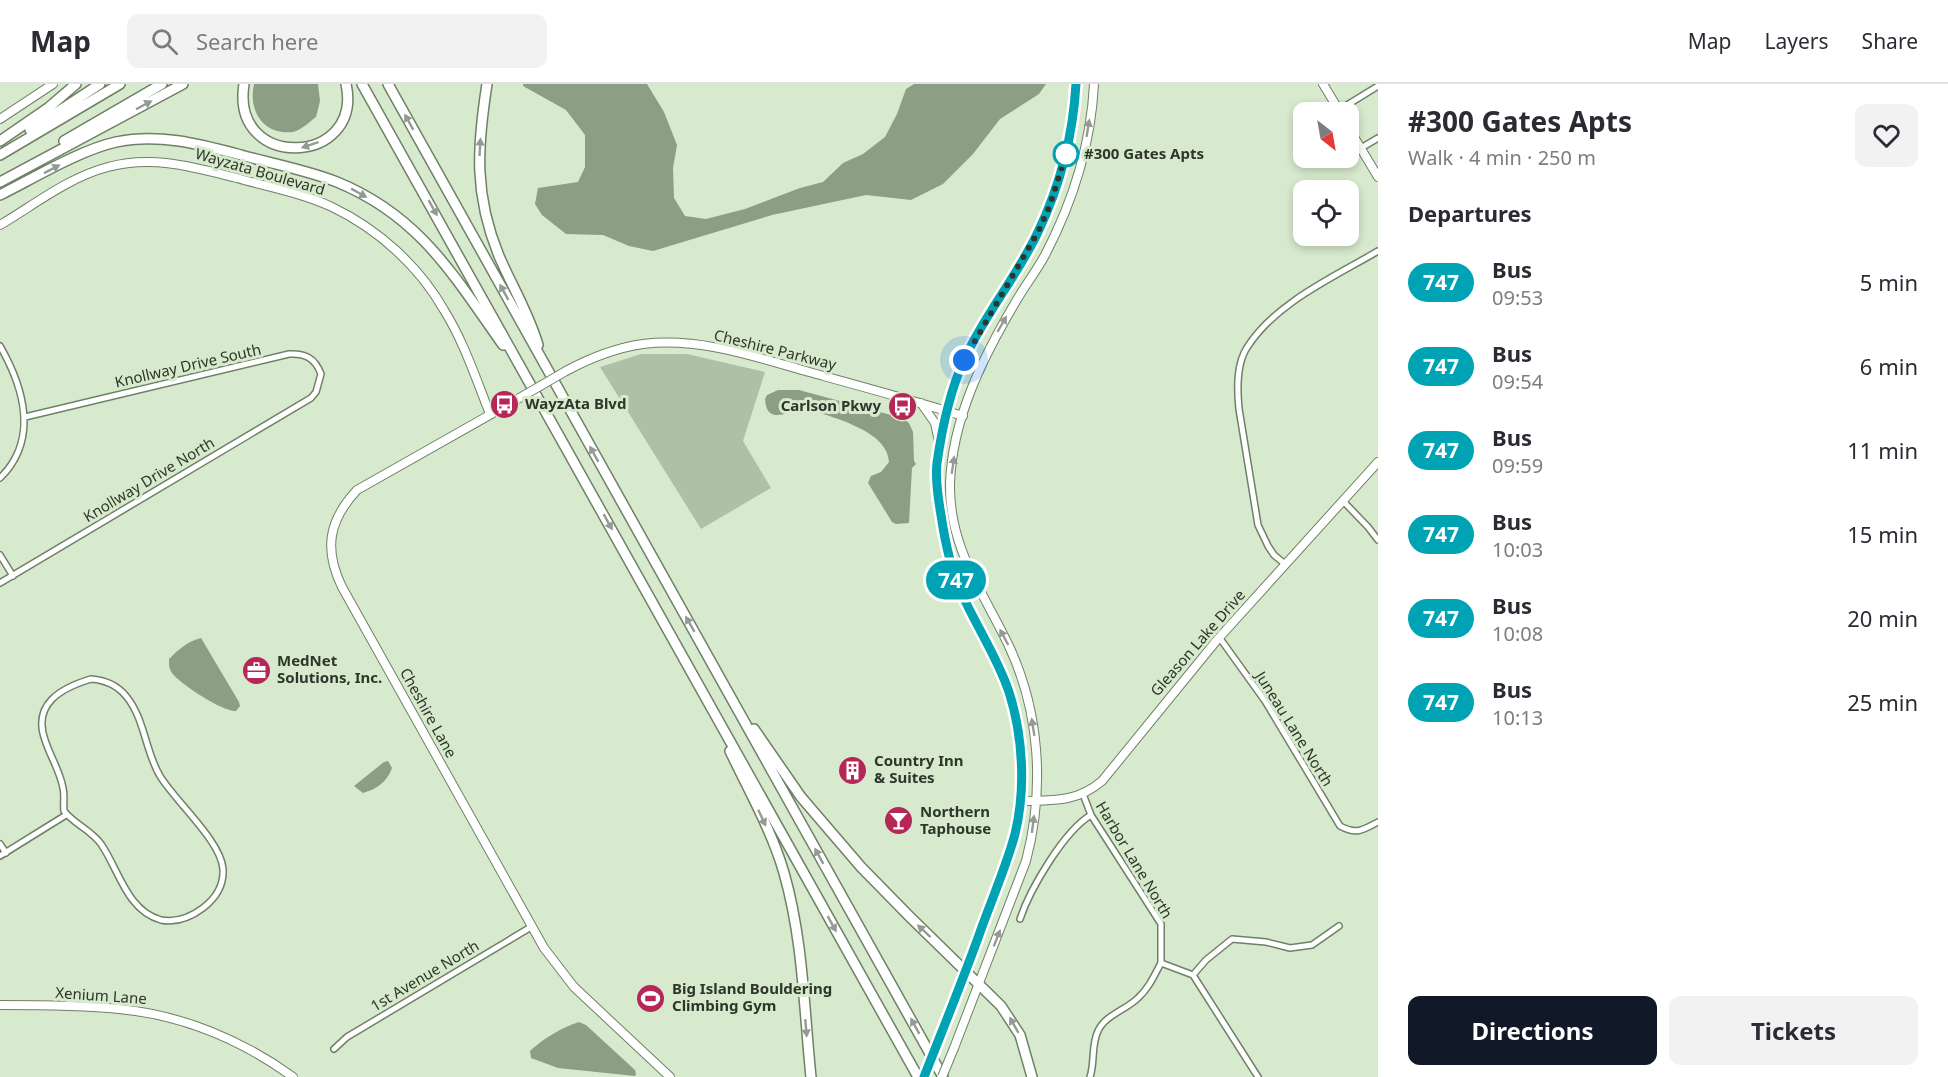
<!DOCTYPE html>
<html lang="en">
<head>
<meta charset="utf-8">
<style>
  :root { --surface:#fff; --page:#f2f2f3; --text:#2b2b33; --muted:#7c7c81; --line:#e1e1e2; --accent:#111827 }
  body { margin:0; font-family:"Noto Sans",sans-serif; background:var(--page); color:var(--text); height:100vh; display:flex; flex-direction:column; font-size:22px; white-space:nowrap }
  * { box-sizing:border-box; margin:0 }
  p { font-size:20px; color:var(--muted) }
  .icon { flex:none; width:33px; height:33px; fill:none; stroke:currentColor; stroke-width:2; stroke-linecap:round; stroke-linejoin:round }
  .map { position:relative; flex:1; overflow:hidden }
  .panel { display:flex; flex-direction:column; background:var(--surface); width:570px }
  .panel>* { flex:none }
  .badge { padding:0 12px; border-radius:20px; font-size:21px; line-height:39px }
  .needle { width:39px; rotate:149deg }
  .tools { position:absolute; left:1293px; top:18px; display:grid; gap:12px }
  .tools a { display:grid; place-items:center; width:66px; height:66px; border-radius:12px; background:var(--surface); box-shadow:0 3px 9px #0003; font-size:30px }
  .you { position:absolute; width:30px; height:30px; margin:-15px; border:4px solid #fff; border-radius:50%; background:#1a73e8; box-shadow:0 0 0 9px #1a73e833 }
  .map>.badge { position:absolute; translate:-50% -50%; box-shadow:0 0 0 3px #fff }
  h2 { padding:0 30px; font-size:22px; line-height:54px }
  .round { display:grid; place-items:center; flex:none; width:63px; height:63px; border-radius:12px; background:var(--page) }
  .head { display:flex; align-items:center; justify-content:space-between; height:102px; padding:0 30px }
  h1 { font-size:28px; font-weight:700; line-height:45px }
  .button { display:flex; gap:12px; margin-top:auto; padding:12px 30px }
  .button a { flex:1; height:69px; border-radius:12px; background:var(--accent); color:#fff; font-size:24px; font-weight:700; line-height:69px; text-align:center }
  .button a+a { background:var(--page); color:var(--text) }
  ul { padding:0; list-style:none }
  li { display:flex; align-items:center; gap:18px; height:84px; padding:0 30px }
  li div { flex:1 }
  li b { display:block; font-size:22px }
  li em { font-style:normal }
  li .badge { min-width:66px; font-weight:700; text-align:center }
  header { display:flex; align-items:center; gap:36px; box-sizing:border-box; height:84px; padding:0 30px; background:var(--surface); border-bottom:2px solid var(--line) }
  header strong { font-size:28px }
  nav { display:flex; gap:33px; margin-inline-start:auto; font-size:21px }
  .search { width:420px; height:54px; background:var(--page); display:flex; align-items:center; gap:15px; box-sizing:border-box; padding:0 21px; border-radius:12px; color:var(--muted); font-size:22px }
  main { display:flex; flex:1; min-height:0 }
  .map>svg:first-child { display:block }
  .green { fill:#aec1a5 }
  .water { fill:#8c9e83 }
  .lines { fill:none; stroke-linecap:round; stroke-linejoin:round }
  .street-casing { stroke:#6f8066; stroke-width:8 }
  .secondary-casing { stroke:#6f8066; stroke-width:10 }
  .highway-casing { stroke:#6f8066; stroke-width:12 }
  .street { stroke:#fff; stroke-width:5 }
  .secondary { stroke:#fff; stroke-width:8 }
  .highway { stroke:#fff; stroke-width:9 }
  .secondary-bridge-casing { stroke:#6f8066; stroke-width:10; stroke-linecap:butt }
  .secondary-bridge { stroke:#fff; stroke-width:8 }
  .oneway { fill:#969a94 }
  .line-casing { stroke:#fff; stroke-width:14 }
  .line { stroke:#00a3b4; stroke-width:9 }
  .walk { stroke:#2e362a; stroke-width:6; stroke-dasharray:0 10.8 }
  .stop-dot { fill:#fff; stroke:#00a3b4; stroke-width:3 }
  .labels { text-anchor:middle; stroke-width:6; stroke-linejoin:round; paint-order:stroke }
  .stop-label { font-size:15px; font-weight:bold; fill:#2e362a; stroke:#d7eacd; text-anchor:start }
  .street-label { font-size:15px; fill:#2e362a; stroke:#d7eacd }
  .poi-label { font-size:15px; font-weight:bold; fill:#2e362a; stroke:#d7eacd; text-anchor:start }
</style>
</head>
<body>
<header>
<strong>Map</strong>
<div class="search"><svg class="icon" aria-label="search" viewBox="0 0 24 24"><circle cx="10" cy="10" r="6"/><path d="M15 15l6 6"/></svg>Search here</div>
<nav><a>Map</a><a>Layers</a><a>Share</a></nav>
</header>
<main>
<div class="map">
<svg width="1378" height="993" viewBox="0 0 1378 993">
  <rect width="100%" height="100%" fill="#d7eacd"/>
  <!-- green -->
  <path class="green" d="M641,270H687L765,288L743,357L771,404L701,445L600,283Z"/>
  <!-- water -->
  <path class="water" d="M254,0H318L320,17L316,33C310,37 304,44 296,47C292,49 287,48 282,48C258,45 249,21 254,0Z
    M523,0H647L664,28L677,61L673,84L674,114L685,132L706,135L745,125L800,104L823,98L843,79L863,70L885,53L897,30L906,5L914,0H1046L1039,10L1000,35L973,70L943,100L911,116L866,111L772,131L653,167L629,162L603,151L566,150L542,131L535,120L538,104L578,98L585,83V51L566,26L523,2Z
    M778,306H799L902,334L909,339L913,348L914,377L916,380L912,384L909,439L896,440L892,438L868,399L871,392L881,388L889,378C888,347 834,334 811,326C793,322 767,346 765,315L767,311Z
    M201,554L239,618L240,622L236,627C223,628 180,600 172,589C169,584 169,581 169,575C178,566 188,557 201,554Z
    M388,677L392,684C387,698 377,705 363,709L354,702L384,678Z
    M579,938L586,941L635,986L636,990L635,992L558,984L531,974L530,967C543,955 562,943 579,938Z"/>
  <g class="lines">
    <defs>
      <path id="street" d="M1339,26L1378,2
        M1361,64L1378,54
        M0,262C24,304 39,356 0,394
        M1343,417L1368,443L1378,456
        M0,471L13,492
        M1285,480L1274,471L1268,462L1258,441L1239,325C1237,305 1236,279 1248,262C1277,218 1334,193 1378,167
        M0,499L311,314L316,308L321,290C315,274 305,269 289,270L25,333
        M1219,553L1265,617L1340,742C1357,751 1362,746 1378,738
        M91,595C105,596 117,601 126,612C145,635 145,667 160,692C175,717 221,757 223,785C224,801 216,814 203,824C191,833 177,839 161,836C127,827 119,786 101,760C91,746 74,740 64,727C63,719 65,712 63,704C60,687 50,672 45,656C32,620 61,604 91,595Z
        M1083,710L1091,731L1161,840V879L1193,891L1258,993
        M0,760L6,769
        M0,772L66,731
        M1020,835C1030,805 1064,747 1091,731
        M1193,891L1206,876L1232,855L1266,858L1290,864L1312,861L1339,842
        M334,965L347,953L531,843
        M1090,993C1095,978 1091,961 1098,947C1105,931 1126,926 1138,914C1149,904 1154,892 1161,879"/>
      <path id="secondary" d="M1323,0L1340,28
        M0,35L53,0
        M1348,43L1378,93
        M0,141C34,121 69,93 108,83C153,71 193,83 237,94C268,103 302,109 332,123C378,145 419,182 444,226C464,258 476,295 490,330
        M566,287C590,274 615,264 643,260C699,253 756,273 809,288C860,302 912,316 963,332
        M516,316L357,406C328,437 324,466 342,503L544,864L574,903L670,993
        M921,319L935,339L939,358
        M1020,717C1052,716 1076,719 1102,697L1217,556L1378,378
        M0,921C40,921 80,921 119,925C182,931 242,956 293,993
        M943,945C958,907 972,870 986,832C997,804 1009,775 1015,746C1025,701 1023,650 1009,607C996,571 975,541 961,507C951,483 946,459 941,434C938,416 935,397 937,379C942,344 949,309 964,277C985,231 1018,191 1039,146C1061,100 1073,50 1076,0
        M954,964L1026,777C1045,705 1040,627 1008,560C982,506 949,463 950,400C952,335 983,273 1015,219C1024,203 1035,189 1044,173C1072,120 1091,60 1094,0"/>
      <path id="highway" d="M244,0C230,88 364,82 346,0
        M362,0L918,993
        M388,0L943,993
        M487,0C477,64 474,111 499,172C512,202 529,230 538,261
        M30,46L100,0
        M0,57L48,24L76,0
        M64,57L162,0
        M0,71L120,0
        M0,98L183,0
        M0,111C34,94 80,66 116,58C159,49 199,60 241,71C273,80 307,86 337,98C420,132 454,192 503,261
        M754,645L801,713L861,783L909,832L1001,922L1020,951L1032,993
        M730,667C749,707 772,747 784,789C803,855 804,925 811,993"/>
    </defs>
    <!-- street casing -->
    <use href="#street" class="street-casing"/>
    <!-- secondary casing -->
    <use href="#secondary" class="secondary-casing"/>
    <!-- highway casing -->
    <use href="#highway" class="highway-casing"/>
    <!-- street -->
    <use href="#street" class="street"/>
    <!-- secondary -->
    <use href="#secondary" class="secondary"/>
    <!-- highway -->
    <use href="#highway" class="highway"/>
    <defs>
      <path id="secondary-bridge" d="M516,316L566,287
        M924,993L943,945
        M942,993L954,964"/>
    </defs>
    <!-- secondary-bridge casing -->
    <use href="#secondary-bridge" class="secondary-bridge-casing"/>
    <!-- secondary-bridge -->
    <use href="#secondary-bridge" class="secondary-bridge"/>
  </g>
  <!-- one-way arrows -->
  <defs><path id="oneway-solid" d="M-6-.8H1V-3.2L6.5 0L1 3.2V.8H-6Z" transform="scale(1.5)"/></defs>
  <g class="oneway">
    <use href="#oneway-solid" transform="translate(144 21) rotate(-28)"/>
    <use href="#oneway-solid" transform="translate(409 38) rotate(-119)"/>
    <use href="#oneway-solid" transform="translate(1088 44) rotate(-81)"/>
    <use href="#oneway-solid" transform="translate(310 61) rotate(162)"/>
    <use href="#oneway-solid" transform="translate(480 63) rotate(-87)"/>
    <use href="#oneway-solid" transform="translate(52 85) rotate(-27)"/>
    <use href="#oneway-solid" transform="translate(359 109) rotate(29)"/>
    <use href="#oneway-solid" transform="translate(433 124) rotate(61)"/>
    <use href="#oneway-solid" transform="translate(504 208) rotate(-119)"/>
    <use href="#oneway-solid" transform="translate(1002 240) rotate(-60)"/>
    <use href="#oneway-solid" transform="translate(594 370) rotate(-119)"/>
    <use href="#oneway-solid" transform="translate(953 381) rotate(-82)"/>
    <use href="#oneway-solid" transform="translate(608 438) rotate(61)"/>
    <use href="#oneway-solid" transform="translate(690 540) rotate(-120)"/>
    <use href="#oneway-solid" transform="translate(1004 553) rotate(-118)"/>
    <use href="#oneway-solid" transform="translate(1033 643) rotate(-99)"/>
    <use href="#oneway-solid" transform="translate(762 734) rotate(65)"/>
    <use href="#oneway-solid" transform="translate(1033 740) rotate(-83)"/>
    <use href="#oneway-solid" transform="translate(819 772) rotate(-119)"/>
    <use href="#oneway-solid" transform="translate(832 840) rotate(61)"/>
    <use href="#oneway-solid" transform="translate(924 847) rotate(-137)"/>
    <use href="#oneway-solid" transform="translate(997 854) rotate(-69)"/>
    <use href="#oneway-solid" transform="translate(1014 941) rotate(-120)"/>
    <use href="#oneway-solid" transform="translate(915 942) rotate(-119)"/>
    <use href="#oneway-solid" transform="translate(806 944) rotate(85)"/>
  </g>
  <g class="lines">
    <defs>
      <path id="line" d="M924,993C944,942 965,891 983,840C994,810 1007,780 1015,750C1026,705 1023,652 1009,608C997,572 976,542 961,508C950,483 945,458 941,431C938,414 935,396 937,379C942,344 949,309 964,276C984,231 1017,193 1038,148C1060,102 1073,51 1076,0"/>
    </defs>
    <!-- line casing -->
    <use href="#line" class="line-casing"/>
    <!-- line -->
    <use href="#line" class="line"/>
    <!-- walk -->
    <path class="walk" d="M964,276L1039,146L1050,121L1066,70"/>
  </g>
  <!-- icons -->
  <defs>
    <symbol id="bus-disc" viewBox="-11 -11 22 22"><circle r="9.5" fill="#b52757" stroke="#d7eacd"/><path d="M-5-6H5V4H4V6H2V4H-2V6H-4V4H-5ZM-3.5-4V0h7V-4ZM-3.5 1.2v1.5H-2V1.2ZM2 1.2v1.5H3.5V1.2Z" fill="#fff"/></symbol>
    <symbol id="office-disc" viewBox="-11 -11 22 22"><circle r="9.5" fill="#b52757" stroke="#d7eacd"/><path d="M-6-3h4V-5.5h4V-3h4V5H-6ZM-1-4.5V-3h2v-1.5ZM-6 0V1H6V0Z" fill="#fff"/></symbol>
    <symbol id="building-disc" viewBox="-11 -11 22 22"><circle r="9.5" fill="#b52757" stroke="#d7eacd"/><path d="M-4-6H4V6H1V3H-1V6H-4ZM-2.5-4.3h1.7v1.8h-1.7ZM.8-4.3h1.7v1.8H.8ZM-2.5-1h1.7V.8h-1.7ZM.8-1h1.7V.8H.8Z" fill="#fff"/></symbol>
    <symbol id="bar-disc" viewBox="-11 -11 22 22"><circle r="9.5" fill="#b52757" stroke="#d7eacd"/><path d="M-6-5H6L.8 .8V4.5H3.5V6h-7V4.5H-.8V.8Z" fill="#fff"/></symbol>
    <symbol id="stadium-disc" viewBox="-11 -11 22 22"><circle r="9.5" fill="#b52757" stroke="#d7eacd"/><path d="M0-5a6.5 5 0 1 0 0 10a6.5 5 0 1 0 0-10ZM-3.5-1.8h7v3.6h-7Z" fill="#fff"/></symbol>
  </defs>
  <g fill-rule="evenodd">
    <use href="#bus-disc" x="488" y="304" width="33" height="33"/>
    <use href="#bus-disc" x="886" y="306" width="33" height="33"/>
    <use href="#office-disc" x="240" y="570" width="33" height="33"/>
    <use href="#building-disc" x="836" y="670" width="33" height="33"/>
    <use href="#bar-disc" x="882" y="720" width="33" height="33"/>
    <use href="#stadium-disc" x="634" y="898" width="33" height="33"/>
  </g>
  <!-- markers -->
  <circle class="stop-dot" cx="1066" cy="70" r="12"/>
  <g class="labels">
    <!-- stop labels -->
    <g class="stop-label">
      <text x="1084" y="75">#300 Gates Apts</text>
    </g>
    <!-- street labels -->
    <g class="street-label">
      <text transform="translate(260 88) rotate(16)" y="5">Wayzata Boulevard</text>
      <text transform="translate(775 266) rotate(14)" y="5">Cheshire Parkway</text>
      <text transform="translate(188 282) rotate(-13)" y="5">Knollway Drive South</text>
      <text transform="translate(149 396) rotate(-31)" y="5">Knollway Drive North</text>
      <text transform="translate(1198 559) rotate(-49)" y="5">Gleason Lake Drive</text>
      <text transform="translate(428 629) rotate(61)" y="5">Cheshire Lane</text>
      <text transform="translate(1294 645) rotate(58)" y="5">Juneau Lane North</text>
      <text transform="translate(1134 776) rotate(59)" y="5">Harbor Lane North</text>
      <text transform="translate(425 892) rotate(-31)" y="5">1st Avenue North</text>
      <text transform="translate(101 912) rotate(4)" y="5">Xenium Lane</text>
    </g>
    <!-- poi labels -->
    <g class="poi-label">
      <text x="525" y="325">WayzAta Blvd</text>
      <text x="881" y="327" text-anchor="end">Carlson Pkwy</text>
      <text x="277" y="582">MedNet<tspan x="277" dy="17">Solutions, Inc.</tspan></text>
      <text x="874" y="682">Country Inn<tspan x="874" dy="17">&amp; Suites</tspan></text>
      <text x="920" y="733">Northern<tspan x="920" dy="17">Taphouse</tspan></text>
      <text x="672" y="910">Big Island Bouldering<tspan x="672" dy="17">Climbing Gym</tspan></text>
    </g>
  </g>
</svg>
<div class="tools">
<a><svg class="needle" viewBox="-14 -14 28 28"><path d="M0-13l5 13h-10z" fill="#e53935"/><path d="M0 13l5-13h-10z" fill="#7c7c81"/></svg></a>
<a><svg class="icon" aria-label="locate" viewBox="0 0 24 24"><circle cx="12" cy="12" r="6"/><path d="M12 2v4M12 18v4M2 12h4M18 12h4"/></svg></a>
</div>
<div class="you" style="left:964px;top:276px"></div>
<b class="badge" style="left:956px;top:496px;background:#00a3b4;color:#fff">747</b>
</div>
<section class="panel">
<div class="head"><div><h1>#300 Gates Apts</h1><p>Walk · 4 min · 250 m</p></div><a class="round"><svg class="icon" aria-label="heart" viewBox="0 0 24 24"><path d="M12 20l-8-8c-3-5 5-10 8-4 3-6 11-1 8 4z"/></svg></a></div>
<h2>Departures</h2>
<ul>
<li><span class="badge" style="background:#00a3b4;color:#fff">747</span><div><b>Bus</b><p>09:53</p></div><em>5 min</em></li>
<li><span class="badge" style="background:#00a3b4;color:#fff">747</span><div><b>Bus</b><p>09:54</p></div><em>6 min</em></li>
<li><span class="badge" style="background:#00a3b4;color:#fff">747</span><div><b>Bus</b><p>09:59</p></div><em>11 min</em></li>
<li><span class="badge" style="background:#00a3b4;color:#fff">747</span><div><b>Bus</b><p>10:03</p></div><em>15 min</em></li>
<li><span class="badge" style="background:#00a3b4;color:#fff">747</span><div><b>Bus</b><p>10:08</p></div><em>20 min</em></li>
<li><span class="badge" style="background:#00a3b4;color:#fff">747</span><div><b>Bus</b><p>10:13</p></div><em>25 min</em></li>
</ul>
<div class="button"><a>Directions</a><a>Tickets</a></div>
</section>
</main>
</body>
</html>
